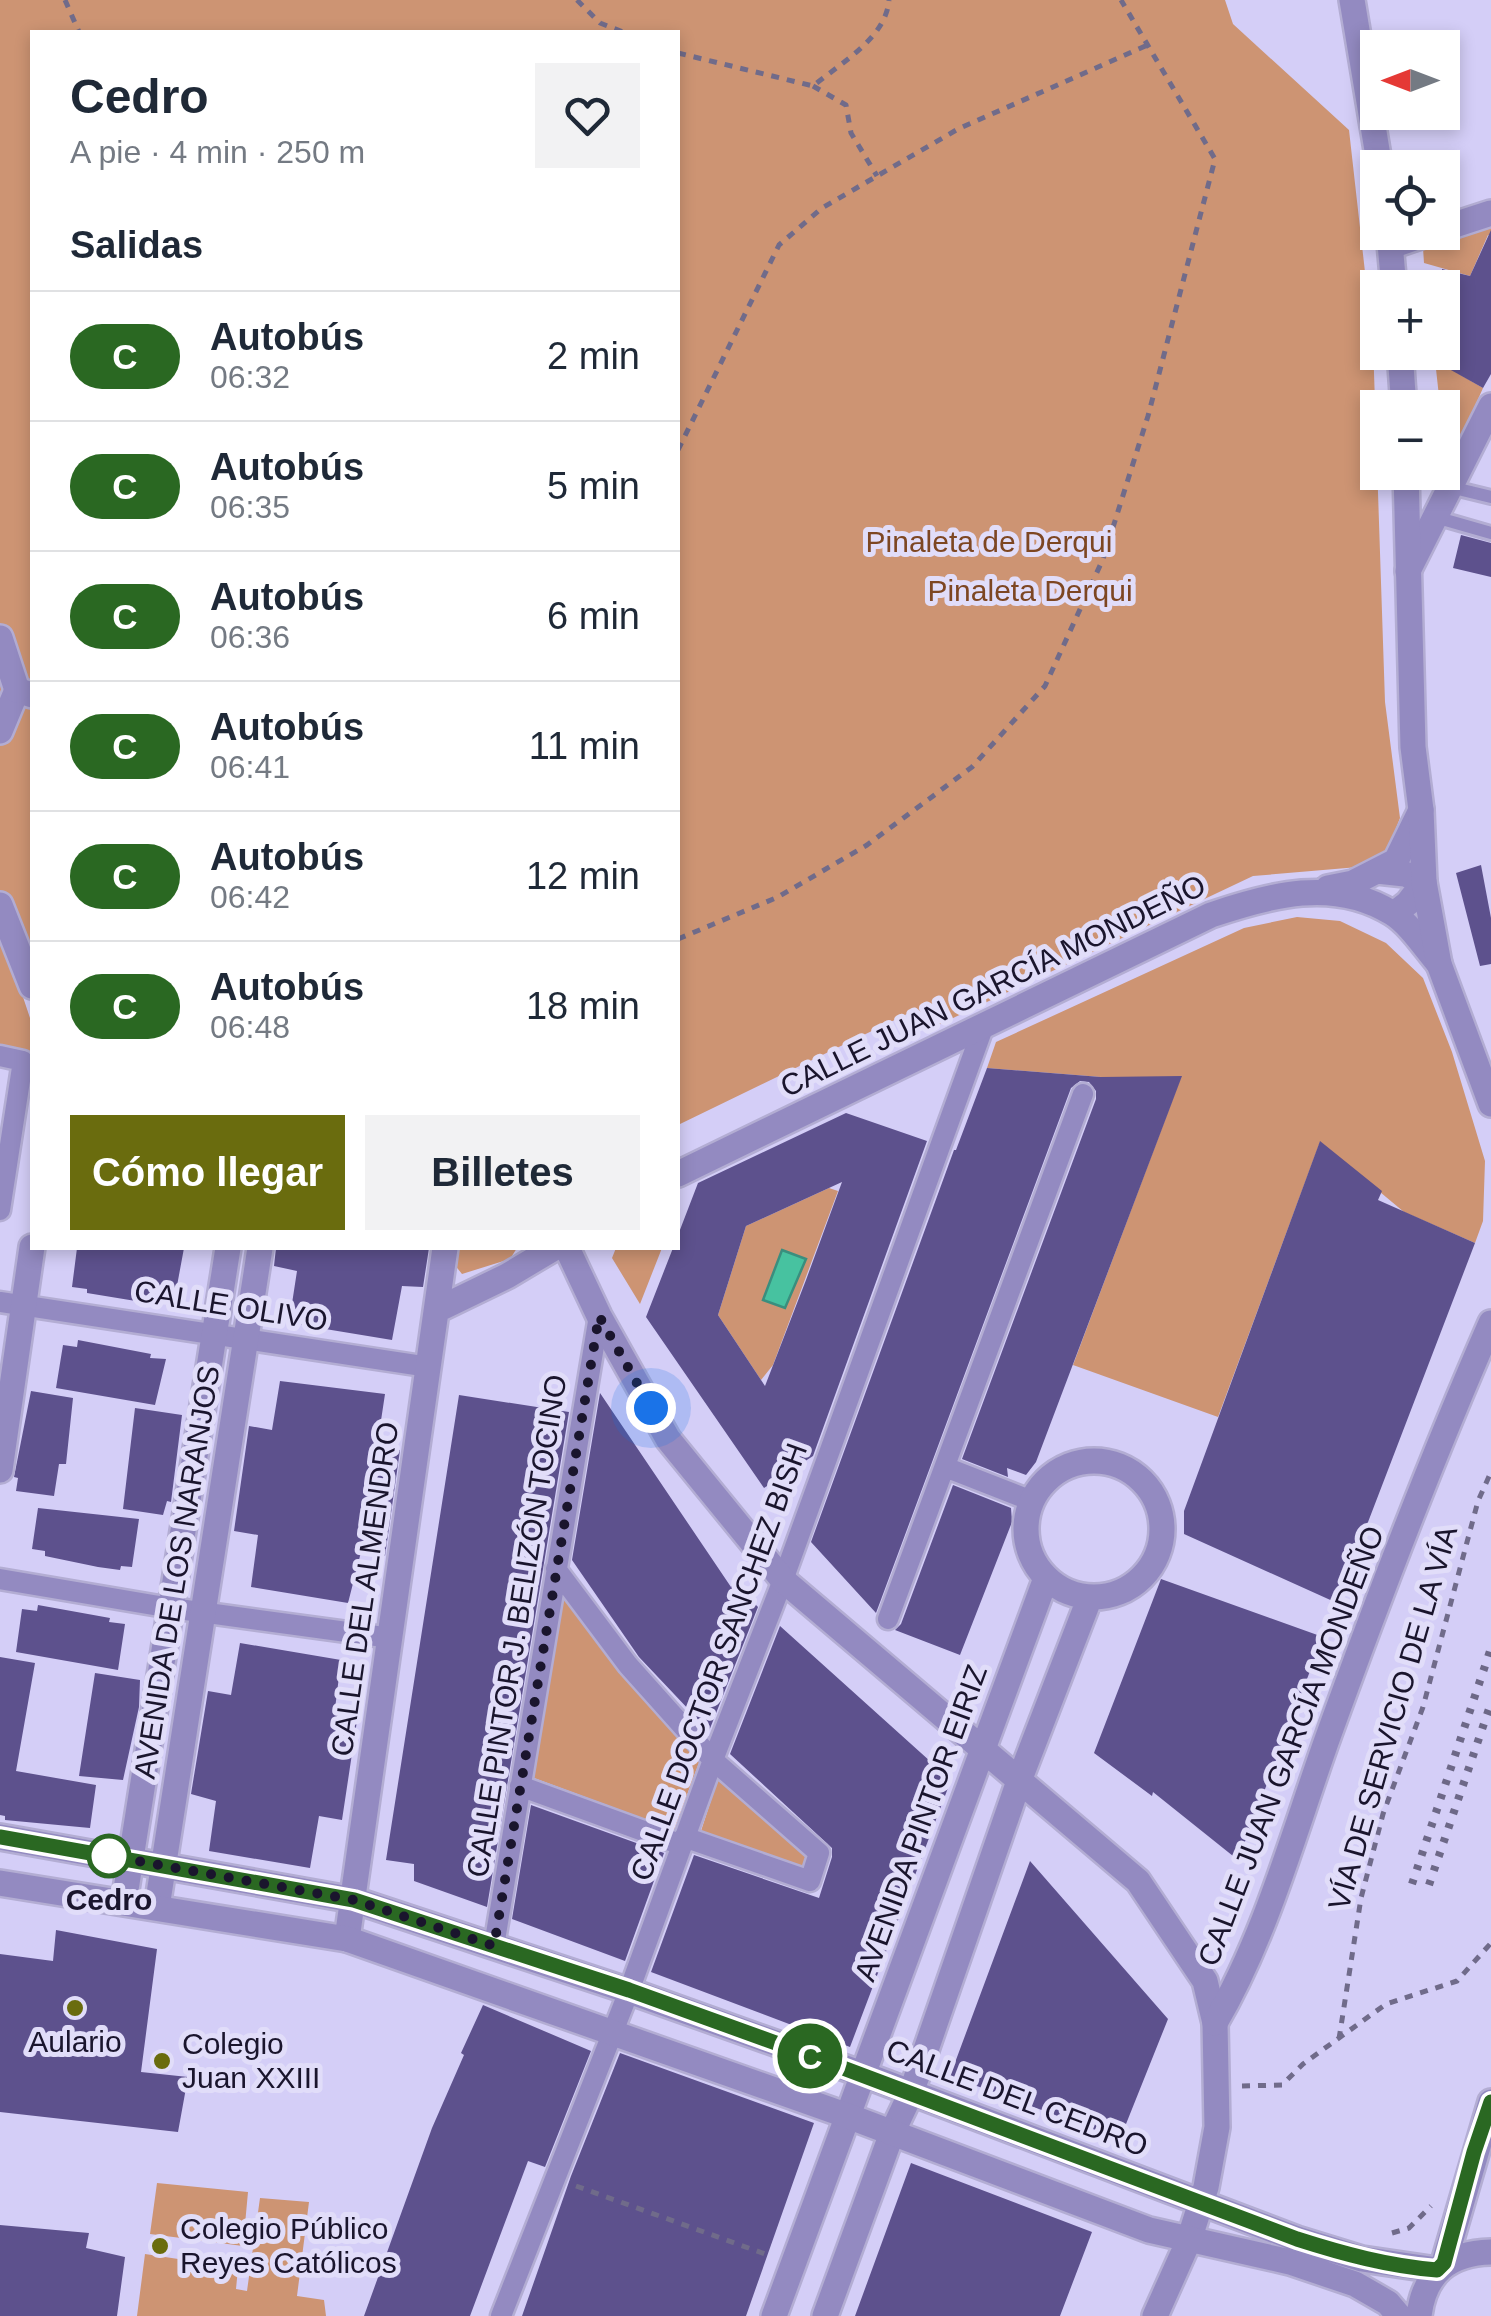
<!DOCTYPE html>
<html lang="es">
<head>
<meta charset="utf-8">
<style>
  :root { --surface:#fff; --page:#f2f2f3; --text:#1f2937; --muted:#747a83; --line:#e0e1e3; --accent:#6a6c0e }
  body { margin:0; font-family:Helvetica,sans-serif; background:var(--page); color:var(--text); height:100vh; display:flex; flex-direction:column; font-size:38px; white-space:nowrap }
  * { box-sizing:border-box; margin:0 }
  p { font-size:32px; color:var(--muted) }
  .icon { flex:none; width:55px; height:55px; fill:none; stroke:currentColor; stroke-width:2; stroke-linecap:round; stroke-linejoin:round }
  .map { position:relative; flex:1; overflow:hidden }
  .side { position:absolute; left:30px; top:30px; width:650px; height:1220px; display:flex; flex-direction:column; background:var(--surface); border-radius:0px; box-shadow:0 5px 15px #0003 }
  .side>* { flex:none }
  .badge { padding:0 20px; border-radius:32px; font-size:35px; line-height:65px }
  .needle { width:65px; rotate:270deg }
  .buttons { position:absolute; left:1360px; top:30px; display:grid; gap:20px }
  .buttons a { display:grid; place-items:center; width:100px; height:100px; border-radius:0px; background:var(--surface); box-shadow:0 5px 15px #0003; font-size:50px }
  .you { position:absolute; width:50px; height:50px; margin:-25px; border:8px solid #fff; border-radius:50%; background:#1a73e8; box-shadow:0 0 0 15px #1a73e833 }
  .map>.badge { position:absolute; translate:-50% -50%; box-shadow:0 0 0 5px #fff }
  h2 { padding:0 40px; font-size:38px; line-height:90px }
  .round { display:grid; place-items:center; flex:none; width:105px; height:105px; border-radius:0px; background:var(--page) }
  .overview { display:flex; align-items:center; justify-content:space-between; height:170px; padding:0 40px }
  h1 { font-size:48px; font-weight:600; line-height:75px }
  .button { display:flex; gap:20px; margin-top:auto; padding:20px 40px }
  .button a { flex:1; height:115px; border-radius:0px; background:var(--accent); color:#fff; font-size:40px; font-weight:600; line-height:115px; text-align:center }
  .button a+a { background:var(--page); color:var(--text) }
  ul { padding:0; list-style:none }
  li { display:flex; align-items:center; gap:30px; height:130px; padding:0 40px; border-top:2px solid var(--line) }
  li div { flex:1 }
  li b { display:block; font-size:38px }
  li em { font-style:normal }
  li .badge { min-width:110px; font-weight:700; text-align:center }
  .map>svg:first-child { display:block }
  .green { fill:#cd9473 }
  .water { fill:#47c2a0; stroke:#3a8e7e; stroke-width:2.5 }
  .building { fill:#5d518d; fill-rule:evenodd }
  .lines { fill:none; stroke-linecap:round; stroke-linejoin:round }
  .service-casing { stroke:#b3add3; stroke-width:18 }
  .pedestrian-casing { stroke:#b3add3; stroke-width:25 }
  .minor-casing { stroke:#b3add3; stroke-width:30 }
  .tertiary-casing { stroke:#b3add3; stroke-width:30 }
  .path { stroke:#706b8a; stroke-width:5; stroke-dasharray:8 8; stroke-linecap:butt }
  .service { stroke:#938ac1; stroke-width:12 }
  .pedestrian { stroke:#938ac1; stroke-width:20 }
  .minor { stroke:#938ac1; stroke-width:25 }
  .tertiary { stroke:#938ac1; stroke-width:25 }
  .rail { stroke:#6d6887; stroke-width:8; stroke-dasharray:5 10; stroke-linecap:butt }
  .line-casing { stroke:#fff; stroke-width:22 }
  .line { stroke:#2a6822; stroke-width:15 }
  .walk { stroke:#1a152d; stroke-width:10; stroke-dasharray:0 18 }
  .stop-dot { fill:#fff; stroke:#2a6822; stroke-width:5 }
  .poi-dot { fill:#6a6c0e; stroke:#e1ddf9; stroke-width:4 }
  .labels { text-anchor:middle; stroke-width:10; stroke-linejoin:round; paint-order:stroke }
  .park-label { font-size:30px; fill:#7d4622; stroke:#e1ddf9 }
  .street-label { font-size:30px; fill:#1a152d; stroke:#e1ddf9 }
  .stop-label { font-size:30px; font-weight:bold; fill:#1a152d; stroke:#e1ddf9 }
  .poi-label { font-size:30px; fill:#1a152d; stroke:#e1ddf9; text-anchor:start }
</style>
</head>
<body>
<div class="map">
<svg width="1491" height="2316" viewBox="0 0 1491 2316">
  <rect width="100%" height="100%" fill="#d4cef7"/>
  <!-- green -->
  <path class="green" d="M0,0H1225L1233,24L1349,130L1373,343L1385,702L1400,818L1382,865L1253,876L932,1028L909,1013L678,1125V32H32V979L18,982L32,1024V1055L0,1049Z
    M1491,225V236L1488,235L1470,276L1424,263L1423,248Z
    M1435,360L1483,388L1447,469Z
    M1297,917L1340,921L1386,943L1423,978L1452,1052L1485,1161L1483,1221L1475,1243L1404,1212L1320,1142L1218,1417L1073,1365L1181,1077H1101L987,1068L996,1042L1244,928Z
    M829,1188L838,1191L773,1365L761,1380L718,1315L746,1226Z
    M456,1248H517L510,1259L462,1274L454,1264Z
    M616,1248H662L640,1304L612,1258Z
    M563,1590L583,1625L700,1760L674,1830L534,1778Z
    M718,1779L808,1854L804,1868L700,1834Z
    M157,2183L248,2192L243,2246L150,2234Z
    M260,2198L309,2202L297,2296L324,2300L326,2316H137L145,2254L238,2268L236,2289L247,2291Z"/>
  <!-- water -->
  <path class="water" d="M782,1250L806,1259L785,1308L763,1300Z"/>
  <!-- building -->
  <path class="building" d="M1491,230V374L1483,388L1442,365V269L1470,276Z
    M1461,535L1491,543V577L1453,568Z
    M1481,865L1491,918V964L1480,966L1456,873Z
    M987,1068L1101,1077L1182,1076L1036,1462L1026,1475L1007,1468L1008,1477L962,1459L1096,1099V1091L1089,1082L1080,1081L1071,1088L876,1613L811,1542L954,1150H956Z
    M846,1113L927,1141L813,1456L764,1488L646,1317L673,1248H678V1235L698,1183ZM842,1182L806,1280L765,1386L718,1315L746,1226Z
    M1320,1141L1382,1191L1378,1200L1475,1243L1337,1603L1184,1534V1511Z
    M77,1248H184L174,1302L160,1299V1305L87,1293V1289L72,1287Z
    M276,1248H429L423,1287L402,1286L392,1340L289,1323L297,1271L274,1266Z
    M78,1340L151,1354L150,1358L166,1359L155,1405L56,1388L63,1345L77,1347Z
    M280,1381L385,1394L377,1447L400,1450L385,1556L361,1552L348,1603L251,1587L258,1535L234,1531L249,1426L272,1430Z
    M31,1391L73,1398L66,1464H59L54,1496L16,1491L18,1478L14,1477Z
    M600,1393L731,1587L734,1583L758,1607L709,1731L639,1657L572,1560Z
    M459,1395L569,1412L487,1907L414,1881V1864L386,1860Z
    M135,1408L182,1415L171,1502L167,1501L163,1515L123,1509Z
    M953,1485L1011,1508L1012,1522L960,1655L895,1630L901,1624Z
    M38,1508L139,1519L132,1567L121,1566L120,1570L98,1567L45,1556V1551L32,1549Z
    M1161,1579L1323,1637L1238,1860L1153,1792L1152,1796L1094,1753Z
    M38,1605L110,1618L109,1622L125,1624L118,1670L16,1652L22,1609L37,1611Z
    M780,1626L951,1780L850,2047L651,1972L694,1855L819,1898L832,1857V1848L730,1754Z
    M240,1643L341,1660L335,1709L358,1714L342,1820L319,1816L310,1868L209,1851L216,1801L191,1794L208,1691L231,1695Z
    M0,1657L35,1663L16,1771L96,1785L90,1828L5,1820V1816L0,1815Z
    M95,1673L140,1680L139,1707L123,1780L79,1776Z
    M531,1805L664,1853L625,1961L512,1919Z
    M1030,1861L1168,2019L1120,2139L950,2076Z
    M56,1930L157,1949L141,2072L188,2077L178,2132L0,2112V1954L53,1961Z
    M483,2005L591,2051L545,2167L528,2161L470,2316H364L432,2128L464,2055L461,2053Z
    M620,2053L814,2123L746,2316H522L571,2176Z
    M911,2163L1092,2232L1060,2316H855Z
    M0,2225L89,2233L86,2248L125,2257L117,2316H0Z"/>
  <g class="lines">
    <defs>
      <path id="service" d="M1450,487L1491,497
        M1435,517L1491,533"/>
      <path id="pedestrian" d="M0,1056L23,1061L0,1210
        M0,1302L429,1367
        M945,1467L1032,1501
        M556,1569L628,1665L713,1760L819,1853L810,1881L684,1837
        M0,1579L171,1608L391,1638
        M888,1619L1083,1094
        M520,1786L682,1845
        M494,1946L599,1316
        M501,2316L629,1991L713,1760L783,1580L984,1025"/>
      <path id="minor" d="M1442,229L1491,213
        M1391,246L1432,232
        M1408,571L1491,406
        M0,731L17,690L32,695
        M1377,871L1405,874L1424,882L1408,903L1394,914
        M1328,888L1353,883L1396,861L1421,810
        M0,905L32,986
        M678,1174L1211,915C1270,895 1334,877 1392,913C1410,924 1425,948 1439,964
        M567,1248L599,1316L668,1439L783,1580L1138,1881L1205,1981L1215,2023L1217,2127L1206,2187L1189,2240
        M437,1310L507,1276L554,1248
        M1026 1529a68 68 0 1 1 136 0a68 68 0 1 1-136 0Z
        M0,1470L32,1247
        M124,1902L228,1248
        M157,1907L260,1248
        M347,1939L445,1248
        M774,2316L1046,1578
        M825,2316L892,2133L911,2093L1019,1781L1090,1597"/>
      <path id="tertiary" d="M1352,0L1380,168
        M1389,232L1394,288
        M1400,352L1404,408
        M1406,472L1413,747L1421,810L1424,882L1439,964L1491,1104
        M0,638L17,690
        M0,1837L354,1900L629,1991L865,2075L1297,2239L1362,2259L1437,2270
        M0,1883L347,1939L848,2116L1149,2230L1290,2262L1355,2284L1388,2303L1399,2316
        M1215,2023C1267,1934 1294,1831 1329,1734C1379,1596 1432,1457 1491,1323
        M1444,2263L1491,2102
        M1155,2316L1189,2240
        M1419,2316C1424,2273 1449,2253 1491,2252"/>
    </defs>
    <!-- service casing -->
    <use href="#service" class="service-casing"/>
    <!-- pedestrian casing -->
    <use href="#pedestrian" class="pedestrian-casing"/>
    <!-- minor casing -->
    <use href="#minor" class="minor-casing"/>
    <!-- tertiary casing -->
    <use href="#tertiary" class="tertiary-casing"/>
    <!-- path -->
    <path class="path" d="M65,0L79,32
      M577,0L600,23L623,32
      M678,53L813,86C841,63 886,38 889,0
      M813,86L846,105L851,133L877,176
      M678,450L779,245L822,208L958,129L1150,44
      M678,939L778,897L867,845L972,767L1045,686L1103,559L1148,416L1215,159L1121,0
      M1339,2039L1361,1898L1383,1814L1423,1707L1478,1501L1491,1472
      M1242,2086L1282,2085L1303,2064L1386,2004L1457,1981L1491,1943
      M576,2186L768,2255
      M1392,2233L1409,2228L1431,2206"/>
    <!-- service -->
    <use href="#service" class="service"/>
    <!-- pedestrian -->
    <use href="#pedestrian" class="pedestrian"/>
    <!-- minor -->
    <use href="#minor" class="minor"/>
    <!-- tertiary -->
    <use href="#tertiary" class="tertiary"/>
    <!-- rail -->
    <path class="rail" d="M1412,1884L1491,1648
      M1429,1885L1491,1703"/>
  </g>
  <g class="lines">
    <defs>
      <path id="line" d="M0,1837L354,1900L629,1990L798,2051L1297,2239C1344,2254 1388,2266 1437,2270L1444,2263L1474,2152L1491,2102"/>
    </defs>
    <!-- line casing -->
    <use href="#line" class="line-casing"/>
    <!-- line -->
    <use href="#line" class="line"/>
    <!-- walk -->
    <path class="walk" d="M109,1856L98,1854L354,1900L494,1946L599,1316L651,1408"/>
  </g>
  <!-- markers -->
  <circle class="stop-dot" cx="109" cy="1856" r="20"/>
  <g class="poi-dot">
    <circle cx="75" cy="2008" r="10"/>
    <circle cx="162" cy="2061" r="10"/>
    <circle cx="160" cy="2246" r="10"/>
  </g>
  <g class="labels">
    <!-- park labels -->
    <g class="park-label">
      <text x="989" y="552">Pinaleta de Derqui</text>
      <text x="1030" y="601">Pinaleta Derqui</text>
    </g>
    <!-- street labels -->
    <g class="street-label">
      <text transform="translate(993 986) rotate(-26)" y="10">CALLE JUAN GARCÍA MONDEÑO</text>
      <text transform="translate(231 1306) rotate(9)" y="10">CALLE OLIVO</text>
      <text transform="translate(177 1572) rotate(-81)" y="10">AVENIDA DE LOS NARANJOS</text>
      <text transform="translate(365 1589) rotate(-82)" y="10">CALLE DEL ALMENDRO</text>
      <text transform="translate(517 1626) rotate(-81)" y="10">CALLE PINTOR J. BELIZÓN TOCINO</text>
      <text transform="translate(719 1662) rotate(-70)" y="10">CALLE DOCTOR SANCHEZ BISH</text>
      <text transform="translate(1393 1718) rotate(-74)" y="10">VÍA DE SERVICIO DE LA VÍA</text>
      <text transform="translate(1291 1746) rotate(-69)" y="10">CALLE JUAN GARCÍA MONDEÑO</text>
      <text transform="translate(921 1823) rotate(-70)" y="10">AVENIDA PINTOR EIRIZ</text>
      <text transform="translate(1017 2098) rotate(21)" y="10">CALLE DEL CEDRO</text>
    </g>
    <!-- stop labels -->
    <g class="stop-label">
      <text x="109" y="1910">Cedro</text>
    </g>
    <!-- poi labels -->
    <g class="poi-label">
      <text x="75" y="2052" text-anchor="middle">Aulario</text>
      <text x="182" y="2054">Colegio<tspan x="182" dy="34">Juan XXIII</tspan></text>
      <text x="180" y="2239">Colegio Público<tspan x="180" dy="34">Reyes Católicos</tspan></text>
    </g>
  </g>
</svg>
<div class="buttons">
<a><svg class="needle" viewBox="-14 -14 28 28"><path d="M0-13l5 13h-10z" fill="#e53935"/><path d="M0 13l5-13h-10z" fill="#747a83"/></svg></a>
<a><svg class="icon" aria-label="locate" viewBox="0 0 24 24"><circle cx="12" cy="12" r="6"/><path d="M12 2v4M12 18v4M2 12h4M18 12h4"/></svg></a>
<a>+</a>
<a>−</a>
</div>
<div class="you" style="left:651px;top:1408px"></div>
<b class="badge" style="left:810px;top:2056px;background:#2a6822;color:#fff">C</b>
<section class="side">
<div class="overview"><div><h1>Cedro</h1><p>A pie · 4 min · 250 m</p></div><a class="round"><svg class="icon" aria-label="heart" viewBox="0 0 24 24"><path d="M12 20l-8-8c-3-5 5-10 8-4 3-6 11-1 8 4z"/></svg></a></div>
<h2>Salidas</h2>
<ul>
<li><span class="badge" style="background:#2a6822;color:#fff">C</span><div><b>Autobús</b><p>06:32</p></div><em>2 min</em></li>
<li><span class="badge" style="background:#2a6822;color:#fff">C</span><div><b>Autobús</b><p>06:35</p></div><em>5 min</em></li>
<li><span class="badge" style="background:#2a6822;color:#fff">C</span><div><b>Autobús</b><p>06:36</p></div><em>6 min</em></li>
<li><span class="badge" style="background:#2a6822;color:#fff">C</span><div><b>Autobús</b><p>06:41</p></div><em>11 min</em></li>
<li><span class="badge" style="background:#2a6822;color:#fff">C</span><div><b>Autobús</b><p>06:42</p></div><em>12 min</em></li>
<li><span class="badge" style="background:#2a6822;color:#fff">C</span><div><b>Autobús</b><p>06:48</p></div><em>18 min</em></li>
</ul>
<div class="button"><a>Cómo llegar</a><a>Billetes</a></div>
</section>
</div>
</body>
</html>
